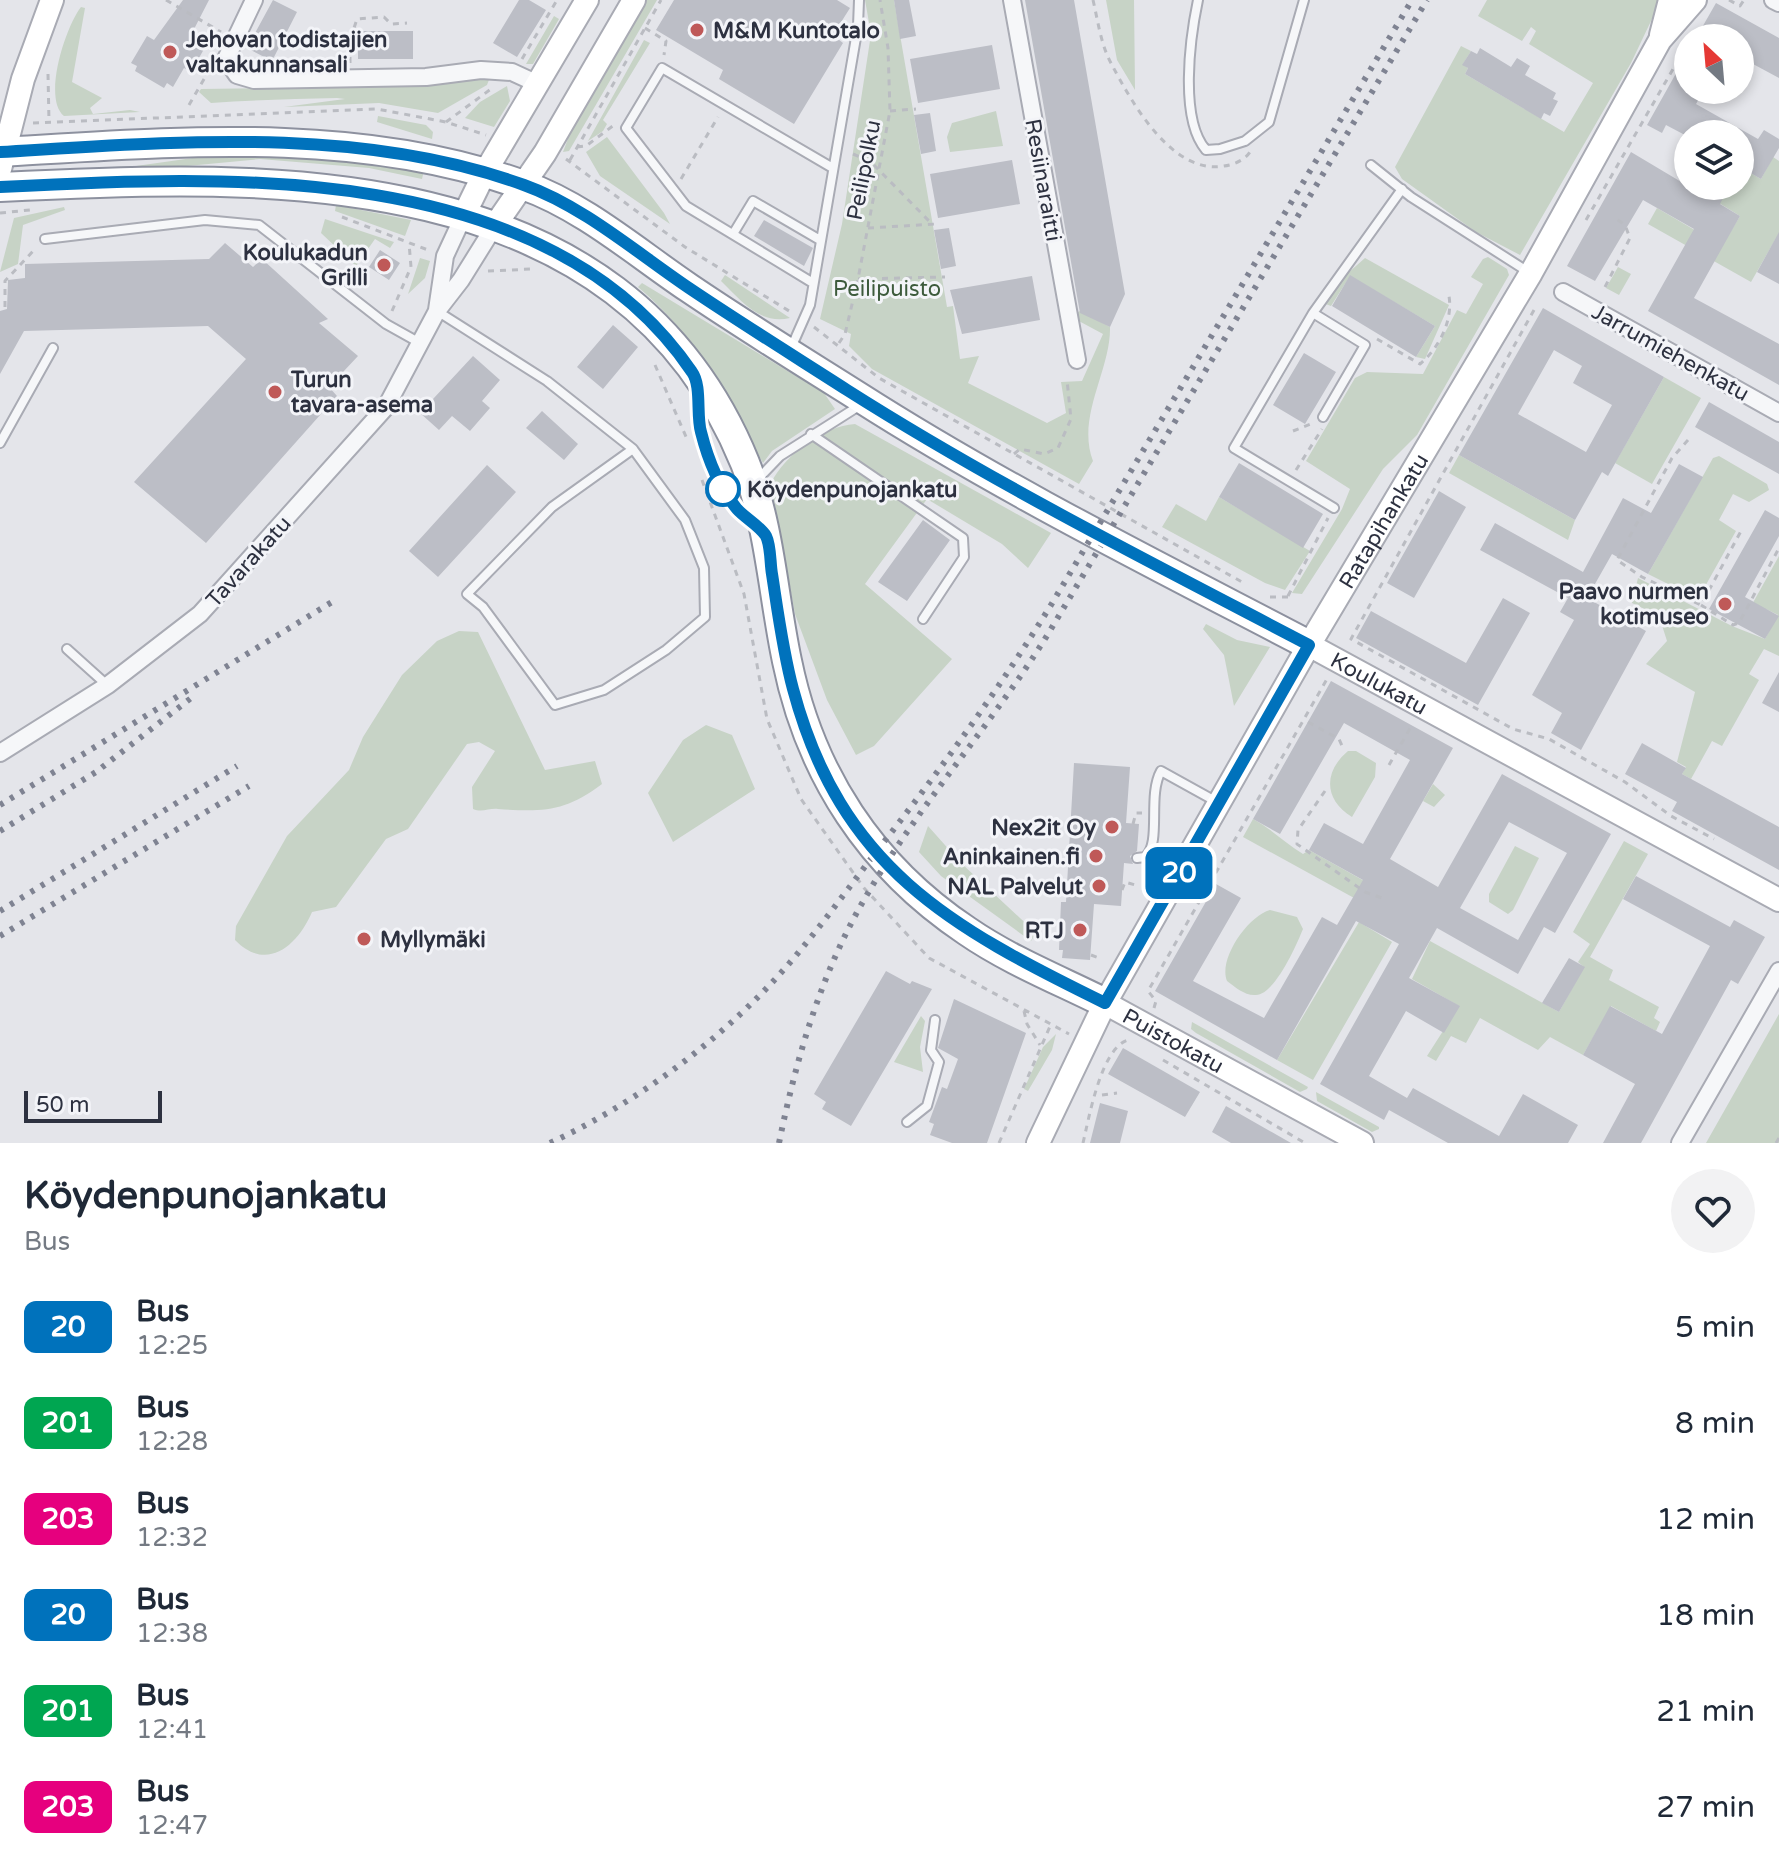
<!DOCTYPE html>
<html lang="en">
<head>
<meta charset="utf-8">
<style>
  :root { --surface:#fff; --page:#f2f2f3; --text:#1f2937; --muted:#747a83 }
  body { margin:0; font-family:"Varela Round",sans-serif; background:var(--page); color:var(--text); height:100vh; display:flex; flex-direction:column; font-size:30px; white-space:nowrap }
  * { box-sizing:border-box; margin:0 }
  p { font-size:26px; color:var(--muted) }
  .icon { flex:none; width:44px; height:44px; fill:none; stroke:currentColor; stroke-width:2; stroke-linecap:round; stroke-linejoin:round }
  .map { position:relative; height:1143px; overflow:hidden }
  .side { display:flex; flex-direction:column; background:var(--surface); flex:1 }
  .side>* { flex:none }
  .badge { padding:0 16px; border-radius:12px; font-size:28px; line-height:52px }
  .needle { width:52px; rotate:334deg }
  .controls { position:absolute; left:1674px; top:24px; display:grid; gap:16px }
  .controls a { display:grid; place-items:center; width:80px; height:80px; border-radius:50%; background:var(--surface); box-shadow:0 4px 12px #0003; font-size:40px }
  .scale { position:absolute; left:24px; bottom:20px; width:138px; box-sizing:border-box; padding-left:8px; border:4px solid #2d3140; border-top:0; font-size:22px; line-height:28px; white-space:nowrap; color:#2d3140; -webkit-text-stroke:6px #f3f4f8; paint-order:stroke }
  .map>.badge { position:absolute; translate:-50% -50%; box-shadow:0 0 0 4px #fff }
  .round { display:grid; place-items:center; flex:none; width:84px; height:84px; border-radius:42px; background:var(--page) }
  .summary { display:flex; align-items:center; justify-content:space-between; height:136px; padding:0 24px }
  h1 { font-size:38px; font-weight:700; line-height:60px }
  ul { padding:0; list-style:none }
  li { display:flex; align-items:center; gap:24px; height:96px; padding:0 24px }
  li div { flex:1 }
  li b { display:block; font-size:30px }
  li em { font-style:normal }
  li .badge { min-width:88px; font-weight:700; text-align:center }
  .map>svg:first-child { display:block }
  .green { fill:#c7d3c6 }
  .building { fill:#bcbec6; fill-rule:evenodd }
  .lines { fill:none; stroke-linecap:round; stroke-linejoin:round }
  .lane-casing { stroke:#a9abb4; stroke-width:12 }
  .street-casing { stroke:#a9abb4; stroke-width:20 }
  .secondary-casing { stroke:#a9abb4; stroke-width:26 }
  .highway-casing { stroke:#8d919f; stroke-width:32 }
  .path { stroke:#babcc2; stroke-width:3; stroke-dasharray:6 6; stroke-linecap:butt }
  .lane { stroke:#f6f7f9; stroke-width:8 }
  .street { stroke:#f6f7f9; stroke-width:16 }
  .secondary { stroke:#fff; stroke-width:22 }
  .highway { stroke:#fff; stroke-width:28 }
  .rail { stroke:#7f8392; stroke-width:6; stroke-dasharray:4 8; stroke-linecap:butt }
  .line-casing { stroke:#fff; stroke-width:18 }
  .line { stroke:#0072bc; stroke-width:12 }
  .poi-dot { fill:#bf5958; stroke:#f3f4f8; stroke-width:3 }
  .stop-dot { fill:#fff; stroke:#0072bc; stroke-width:4 }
  .labels { text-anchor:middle; stroke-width:6; stroke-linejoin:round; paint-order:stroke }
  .poi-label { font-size:22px; font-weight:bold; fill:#2d3140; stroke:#f3f4f8; text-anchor:end }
  .street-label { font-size:22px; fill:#2d3140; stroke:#f3f4f8 }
  .park-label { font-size:22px; fill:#3d5b3c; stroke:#f3f4f8 }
  .stop-label { font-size:22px; font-weight:bold; fill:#2d3140; stroke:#f3f4f8; text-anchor:start }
</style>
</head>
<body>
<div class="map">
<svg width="1779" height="1143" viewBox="0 0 1779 1143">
  <rect width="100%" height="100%" fill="#e4e5ea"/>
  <!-- green -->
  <path class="green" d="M645,0H657L569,151L563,152L572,128Z
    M865,0H894L947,307L953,306L960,359L979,356L968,383L1047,423L1066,413L1061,382L1082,381L1103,334L1077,320L1074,314L1080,311L1110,327C1111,370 1076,417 1093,461L1079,484L872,369L849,346L851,334L820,319L842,224L871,34Z
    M1106,0H1134L1135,90L1117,60Z
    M1487,0H1661L1631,63L1520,255L1476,232L1402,179L1395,167L1461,46L1471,51L1463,64L1468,68L1465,74L1564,132L1593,83L1529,44L1536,31L1531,27L1522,41L1478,16Z
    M81,7L85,8L72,82L102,98L90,108L93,114L130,110L140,112L64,116C42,98 66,26 81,7Z
    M554,16L559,19L533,64H526Z
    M644,40L650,43L603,120L607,124L603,131L588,141Z
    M490,77L487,85L438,113L379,103L284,107L345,99L337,98C294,99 253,100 211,103L199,92L201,89L409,86Z
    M507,86L510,101L494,127L465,118L480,102Z
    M996,111L1003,146L950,152L947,137L952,123Z
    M378,116L426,125L433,132L432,139L377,122Z
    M607,137L664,213L670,224L600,176L586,152Z
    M287,154L424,170L422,179L369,168L260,159L145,170H43L136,166L207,156Z
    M1773,157L1779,161V233L1751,282L1648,224L1657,208L1722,246L1740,216L1719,203L1718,196L1725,194L1730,186H1740V167L1761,179Z
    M336,205L411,220L405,236L335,211Z
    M64,207L65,210L23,225L18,264L0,272L14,218Z
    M325,219L394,242L390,248L375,239L356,266L321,233Z
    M1488,257L1507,269L1509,275L1417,435L1383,469L1302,594L1292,593L1342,509L1350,489L1306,461L1355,378L1367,372L1423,374L1457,310L1466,314L1483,284L1471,277L1483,259Z
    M420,258L430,261L425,278L408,294Z
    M1365,258L1449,305L1425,359L1416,357L1435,326L1350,276L1331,306L1323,303L1339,281Z
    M1618,267L1631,274L1619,295L1606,288Z
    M725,275L790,318C759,325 742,301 721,281Z
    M642,283L824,393L835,409L772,451L763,463C723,393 701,341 638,287Z
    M1664,377L1701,398L1652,484L1615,463Z
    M855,424L1051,533L1028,568L1002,544L927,499L865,584L952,659L874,746L856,755L827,700L795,614L771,483C785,455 823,426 855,424Z
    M1459,455L1575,520L1568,540L1449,473Z
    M1719,456L1767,484L1769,490L1749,502L1733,494L1719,520L1736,531L1698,599L1648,574L1713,458Z
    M1219,497L1310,551L1285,590L1265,583L1162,527L1176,504L1206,521Z
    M1779,556V656L1764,649L1749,674L1759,680L1722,746L1712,741L1691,779L1682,774L1686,767L1677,762L1695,692L1646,664L1667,641L1659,616L1632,603L1638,578L1732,626L1765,639L1778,615L1766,609L1762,616L1750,608Z
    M1206,624L1237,640L1270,647L1234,706L1224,655L1203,629Z
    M459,631L478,632L545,770L595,761L602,784C565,812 543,812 498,809C489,808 482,813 473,809L472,787L495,751L479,742L467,744L408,829L386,839L336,907L312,912C298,945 267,973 235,940L236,926L287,836L349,770L363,737L402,675L437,641Z
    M706,725L732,735L755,789L673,842L648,793L683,740Z
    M1348,751H1356L1376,763L1375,777L1352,817C1324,800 1323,772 1348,751Z
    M1433,784L1445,795L1434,807L1423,801Z
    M1253,819C1273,830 1285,843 1303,854L1309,850L1375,887L1365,904L1243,837Z
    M928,826L961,863L1036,933L1031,941L941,876L919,852Z
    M1624,841L1648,854L1590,957L1613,970L1609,980L1659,1007L1654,1018L1660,1022L1656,1031L1611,1006L1583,1055L1550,1037L1538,1050L1480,1018L1466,1043L1451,1036L1436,1061L1427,1056L1459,1006L1412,979L1430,941L1559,1012L1584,967L1578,962L1590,944L1573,932Z
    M1515,846L1539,858L1513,910L1508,914L1489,902V894Z
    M1270,910L1297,917L1303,929C1296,946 1275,994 1256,995C1245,996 1235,987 1227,981C1218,959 1248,916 1270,910Z
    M1359,922L1392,942L1313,1080L1277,1060Z
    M1779,1014V1143H1706Z
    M921,1016L925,1021L920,1047L923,1072L894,1062Z
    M1192,1022L1308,1087L1307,1089L1300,1092L1196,1033L1191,1029Z
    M1056,1034L1052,1050L1028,1091L1024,1089L1043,1047Z
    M1316,1092L1379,1127V1129L1372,1132L1317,1101Z"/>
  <!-- building -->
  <path class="building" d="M183,0H209L192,33L208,42L191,72L184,68L173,87L167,83L164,88L135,71L137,66L131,63L147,36L154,40Z
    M273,0L297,12L272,61L247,48Z
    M519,0H529L546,10L517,57L493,43Z
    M674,0H837L850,8L833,35L843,43L794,124L719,79L723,70L656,30Z
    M894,0H909L916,36L900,39Z
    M1025,0H1074L1125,294L1110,327L1080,313Z
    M1716,3L1779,38V78L1740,57V38H1696Z
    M358,31H413V59H358Z
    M992,45L1000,89L918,103L910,59Z
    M1480,48L1511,67L1517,58L1530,66L1525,75L1556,93L1553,99L1558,101L1550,116L1544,113L1541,119L1465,74L1468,68L1462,65L1471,51L1477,54Z
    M1688,52V90H1704L1696,104L1758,139L1764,130L1779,139V148L1761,179L1740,167V134H1683L1666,125L1662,133L1647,125Z
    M930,113L936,151L921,154L914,115Z
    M1631,152L1688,186H1701L1723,198L1720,204L1740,216L1694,298L1779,344V385L1648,311L1694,229L1643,200L1595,281L1567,266Z
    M1012,160L1020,204L938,218L930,174Z
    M764,220L813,248L804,266L754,236Z
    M949,228L956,266L941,269L934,230Z
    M1779,232V284L1757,272Z
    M225,243L253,267L262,259L328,319L319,323L358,356L329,387L337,396L206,543L134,482L246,359L208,326L24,331L0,374V311L7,309L8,280L25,278V264L209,259Z
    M380,250L400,263L389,280L369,267Z
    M1350,275L1435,326L1416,357L1332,306Z
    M1032,276L1040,320L962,334L950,290Z
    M1543,308L1664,377L1608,476L1602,472L1575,520L1459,455ZM1554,350L1582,366L1573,383L1612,405L1586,452L1518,414Z
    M613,325L638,347L603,389L577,367Z
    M1304,353L1336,372L1305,424L1273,405Z
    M473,356L500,380L482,401L490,408L470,431L452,416L439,430L420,413Z
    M1709,402L1779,442V474L1695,427Z
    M542,411L578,444L564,460L526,428Z
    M1239,463L1323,514L1303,548L1219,497Z
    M1679,464L1703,477L1648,574L1612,554L1587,598L1646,631L1581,750L1551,733L1562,713L1532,695L1574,620L1560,612L1568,598L1480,550L1495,523L1583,572L1623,498L1651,513Z
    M487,465L516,492L438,577L409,551Z
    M1439,491L1466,507L1414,598L1387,583Z
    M1765,510L1779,518V536L1745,597L1779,616L1765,639L1709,609Z
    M923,520L950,540L907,601L878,582Z
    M1503,598L1530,613L1478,705L1356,638L1371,611L1466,663Z
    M1779,672V712L1762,703Z
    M1331,681L1453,748L1390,859L1438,887L1502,774L1611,834L1555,933L1544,927L1518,974L1437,928L1409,978L1460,1006L1444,1033L1406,1011L1369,1076L1407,1098L1413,1088L1499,1136L1523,1094L1578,1125L1568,1143H1448L1389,1110L1384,1120L1320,1084L1399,944L1356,921L1277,1060L1155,991L1216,884L1241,898L1193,981L1264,1018L1322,917L1337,925L1363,880L1309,850L1324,823L1363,844L1410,760L1344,723L1280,834L1253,819ZM1509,822L1567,853L1518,940L1460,908Z
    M1642,743L1686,768L1682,774L1779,827V870L1672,811L1677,802L1625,774Z
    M1074,763L1130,767L1126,823L1139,824L1137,851L1130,856L1133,864L1124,863L1121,906L1094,904L1090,960L1062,958L1063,950H1059L1061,902H1066Z
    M1636,876L1730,927L1734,920L1765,937L1738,984L1731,980L1641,1143H1603L1635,1084L1583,1055L1610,1006L1662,1034L1710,946L1623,899Z
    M1569,958L1585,967L1559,1012L1542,1003Z
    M886,971L910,984L912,981L932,989L851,1126L822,1109L826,1102L814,1094Z
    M954,999L1026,1033L987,1143H952L930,1135L934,1124L929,1122L942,1087L947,1089L958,1059L938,1048Z
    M1123,1048L1200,1092L1185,1117L1108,1074Z
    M1100,1103L1128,1111L1120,1143H1090Z
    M1226,1106L1291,1143H1231L1212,1132Z"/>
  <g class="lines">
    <defs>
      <path id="lane" d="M1198,0C1190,38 1179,119 1206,150L1220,149L1245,141L1269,122L1304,0
        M1371,165L1411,197L1530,273
        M733,234L753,201L820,240
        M45,239L205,220L259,225L386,324L420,343
        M813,283L686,206L626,128L662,68L831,167
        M437,311L547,381L633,449L552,507L467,594L483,607L555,705L604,690L666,650L705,617L704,568L685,520L633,449
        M1313,313L1365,345L1323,417
        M791,348L810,305L858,26L859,0
        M696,397C696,446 720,494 756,526
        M811,434L963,538L964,557L923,619
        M0,443L53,348
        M757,480L780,456L862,404
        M1334,508L1234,448L1313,313L1402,189
        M67,649L107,685
        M1137,858L1145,857C1162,843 1147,796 1161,771L1217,802
        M907,1122L927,1106L939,1062L931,1050L935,1020"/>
      <path id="street" d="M254,0L226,59L237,75L254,80L426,77L481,70L512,72L538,84
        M1012,0L1077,360
        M1773,0L1779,3
        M1563,292L1779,413
        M437,310L445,256L464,215
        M0,753L108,685L200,614L386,407L437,311L461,280L494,227
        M1680,1143L1779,971"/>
      <g id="secondary">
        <path d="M1661,35L1670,0"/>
        <path d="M0,169L23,79L52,0"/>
        <path d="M464,215L484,174L587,0"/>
        <path d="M494,227L545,153L634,0"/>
        <path id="s1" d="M1309,645L1779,900"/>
        <path id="s2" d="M1105,1003L1362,1143"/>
        <path id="s3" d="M1038,1143L1105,1003L1309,645L1531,273L1660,40L1695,0"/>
      </g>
      <path id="highway" d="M0,152C173,142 357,125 523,185C583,206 637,253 689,288C745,326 802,361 859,397C1003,489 1158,566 1309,645
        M0,187C271,173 622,161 745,463C770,526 773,595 787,661C810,774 871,867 967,931C1009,960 1059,980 1105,1003"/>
    </defs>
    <!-- lane casing -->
    <use href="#lane" class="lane-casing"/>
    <!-- street casing -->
    <use href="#street" class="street-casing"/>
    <!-- secondary casing -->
    <use href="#secondary" class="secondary-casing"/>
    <!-- highway casing -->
    <use href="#highway" class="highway-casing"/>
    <!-- path -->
    <path class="path" d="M166,0L221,32
      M1093,0C1098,21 1101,46 1112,65C1133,105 1173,175 1224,166C1233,165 1245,160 1250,152
      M1729,0L1740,6L1744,0
      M645,28L666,41L664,55
      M522,59L557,0
      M350,63V40L357,19L384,17L391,24L407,23
      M48,74L49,122
      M189,105L211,67
      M890,111L916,109
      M446,122L491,89
      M33,123L377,109L446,122L486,135
      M577,147L586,146L614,125
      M853,154L870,161L931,223
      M566,159L685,247L794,314
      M570,160L661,0
      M681,179L718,117
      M0,213L30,210
      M342,217L428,250
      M1586,220L1688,43
      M868,228L936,224
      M488,271L532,269
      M858,279L945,277
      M1605,287L1630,238L1625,225L1615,218
      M5,307V281L36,248
      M1534,310L1351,639L1513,729L1549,739L1625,782L1671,816L1714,839
      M392,311L411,267L409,243
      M814,327L879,378L1242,582
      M1377,339L1420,364C1439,348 1453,321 1449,296
      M839,343L845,334L858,279L890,111L888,48L880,0
      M655,365L687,439
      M1293,431L1313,423
      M1688,440L1672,458L1617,560L1642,577L1701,605L1741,531
      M1014,454L1020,449L1044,454L1058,448L1071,419L1067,380
      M1296,470L1322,429
      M702,480L744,594L767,719L801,799L864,888L929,958L1069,1034
      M1288,596L1328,518
      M1270,597H1294
      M1701,605L1733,625L1739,623L1779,548
      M1308,722L1339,739L1343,748
      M1389,765L1412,725
      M1325,791L1298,830L1297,844L1365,892L1385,899
      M1133,824L1136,813H1142
      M1122,890L1125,882L1139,886
      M1091,955L1099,958
      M1154,1008L1156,1001L1148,991L1327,679
      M1024,1011L1027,1024L1040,1045
      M1163,1060L1305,1143
      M1102,1095L1117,1093
      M999,1143L1051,1024
      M1083,1143C1089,1118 1101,1048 1128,1040
      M1776,1143L1779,1138"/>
    <!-- lane -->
    <use href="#lane" class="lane"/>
    <!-- street -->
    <use href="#street" class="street"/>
    <!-- secondary -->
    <use href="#secondary" class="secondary"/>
    <!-- highway -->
    <use href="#highway" class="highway"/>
    <!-- rail -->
    <path class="rail" d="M0,805L332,602
      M0,831L96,772L195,695
      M0,911L237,766
      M0,936L249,786
      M550,1143C638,1102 723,1039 787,966C820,928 849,887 880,847C941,769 999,689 1051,605L1412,0
      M779,1143C797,1055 822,970 868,893C921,802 993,723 1048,634L1427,0"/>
  </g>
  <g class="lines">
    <defs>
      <path id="line" d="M0,152C172,142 358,125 524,185C583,206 637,253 689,288C741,323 794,356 847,390C995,484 1154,564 1309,645L1105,1003C950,927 841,868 793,689C783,652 778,613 772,574C770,563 771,546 766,536C760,526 745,518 737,509C719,487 708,460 701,432C696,415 702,386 692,372C547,159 226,175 0,187"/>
    </defs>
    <!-- line casing -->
    <use href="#line" class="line-casing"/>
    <!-- line -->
    <use href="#line" class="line"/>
  </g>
  <!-- markers -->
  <g class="poi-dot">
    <circle cx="697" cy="30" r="8"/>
    <circle cx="170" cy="52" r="8"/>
    <circle cx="384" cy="265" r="8"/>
    <circle cx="275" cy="392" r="8"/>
    <circle cx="1725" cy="604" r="8"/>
    <circle cx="1112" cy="827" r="8"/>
    <circle cx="1096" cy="856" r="8"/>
    <circle cx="1099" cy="886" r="8"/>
    <circle cx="1080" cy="930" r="8"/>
    <circle cx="364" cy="939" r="8"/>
  </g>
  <circle class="stop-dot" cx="723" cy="489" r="16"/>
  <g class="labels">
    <!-- poi labels -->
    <g class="poi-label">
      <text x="713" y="38" text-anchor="start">M&amp;M Kuntotalo</text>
      <text x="186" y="47" text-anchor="start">Jehovan todistajien<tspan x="186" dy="25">valtakunnansali</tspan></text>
      <text x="368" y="260">Koulukadun<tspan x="368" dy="25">Grilli</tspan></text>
      <text x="291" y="387" text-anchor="start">Turun<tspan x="291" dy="25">tavara-asema</tspan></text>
      <text x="1709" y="599">Paavo nurmen<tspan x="1709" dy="25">kotimuseo</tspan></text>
      <text x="1096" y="835">Nex2it Oy</text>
      <text x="1080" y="864">Aninkainen.fi</text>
      <text x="1083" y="894">NAL Palvelut</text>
      <text x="1064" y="938">RTJ</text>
      <text x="380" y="947" text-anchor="start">Myllymäki</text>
    </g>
    <!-- street labels -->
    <g class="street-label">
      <text transform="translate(863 170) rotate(-79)" y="8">Peilipolku</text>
      <text transform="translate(1044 180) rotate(80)" y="8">Resiinaraitti</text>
      <text transform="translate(1671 352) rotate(29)" y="8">Jarrumiehenkatu</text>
      <text dy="8" stroke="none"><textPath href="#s3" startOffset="712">Ratapihankatu</textPath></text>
      <text transform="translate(248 561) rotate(-48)" y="8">Tavarakatu</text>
      <text dy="8" stroke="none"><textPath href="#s1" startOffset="80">Koulukatu</textPath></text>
      <text dy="8" stroke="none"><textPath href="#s2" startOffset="78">Puistokatu</textPath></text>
    </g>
    <!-- park labels -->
    <g class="park-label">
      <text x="887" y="296">Peilipuisto</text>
    </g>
    <!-- stop labels -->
    <g class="stop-label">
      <text x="747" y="497">Köydenpunojankatu</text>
    </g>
  </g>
</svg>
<div class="controls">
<a><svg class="needle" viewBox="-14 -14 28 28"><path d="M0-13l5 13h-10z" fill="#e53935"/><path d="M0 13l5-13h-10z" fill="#747a83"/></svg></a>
<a><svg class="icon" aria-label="layers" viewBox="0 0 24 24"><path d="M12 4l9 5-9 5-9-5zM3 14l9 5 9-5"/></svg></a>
</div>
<div class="scale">50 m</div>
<b class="badge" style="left:1179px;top:873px;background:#0072bc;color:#fff">20</b>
</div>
<section class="side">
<div class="summary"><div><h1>Köydenpunojankatu</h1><p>Bus</p></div><a class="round"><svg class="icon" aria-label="heart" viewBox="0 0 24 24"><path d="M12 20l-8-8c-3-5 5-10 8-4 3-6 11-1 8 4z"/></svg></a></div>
<ul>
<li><span class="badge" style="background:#0072bc;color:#fff">20</span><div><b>Bus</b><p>12:25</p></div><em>5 min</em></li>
<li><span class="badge" style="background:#00a651;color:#fff">201</span><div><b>Bus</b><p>12:28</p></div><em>8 min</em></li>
<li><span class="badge" style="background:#e6007e;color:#fff">203</span><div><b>Bus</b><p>12:32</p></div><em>12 min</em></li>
<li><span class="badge" style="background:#0072bc;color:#fff">20</span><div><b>Bus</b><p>12:38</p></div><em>18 min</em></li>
<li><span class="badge" style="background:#00a651;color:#fff">201</span><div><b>Bus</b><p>12:41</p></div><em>21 min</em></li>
<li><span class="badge" style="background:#e6007e;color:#fff">203</span><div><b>Bus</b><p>12:47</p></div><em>27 min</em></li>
</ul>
</section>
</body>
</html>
